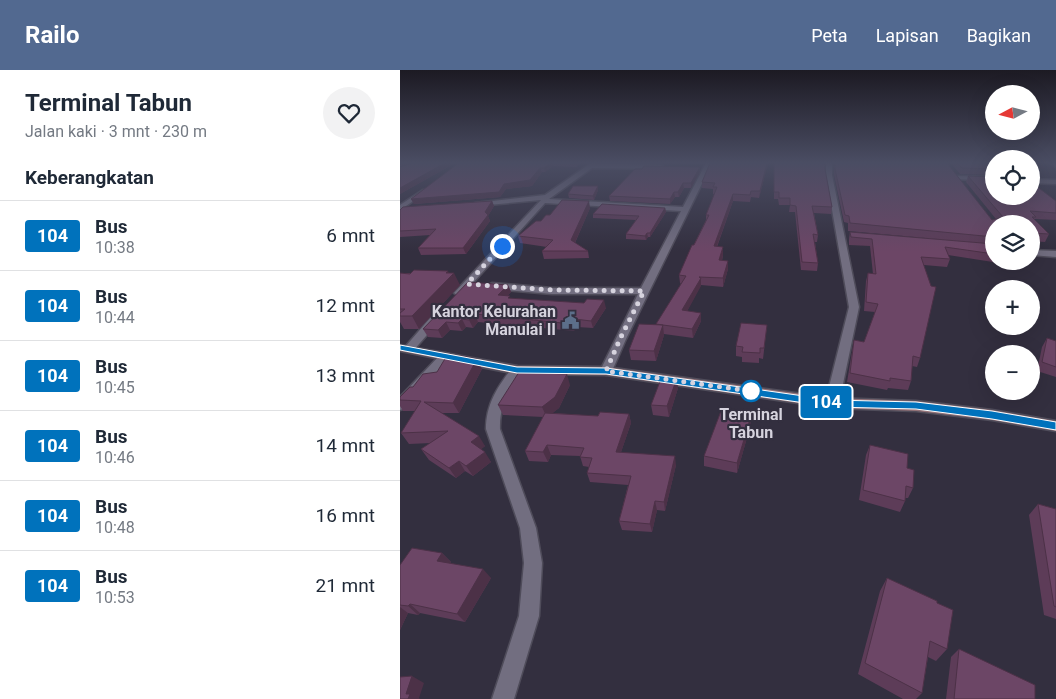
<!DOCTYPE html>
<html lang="id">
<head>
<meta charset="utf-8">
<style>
  :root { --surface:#fff; --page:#f2f2f3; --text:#1f2937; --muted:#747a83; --line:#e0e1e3; --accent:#526990 }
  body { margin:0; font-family:Roboto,sans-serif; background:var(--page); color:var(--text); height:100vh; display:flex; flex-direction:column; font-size:19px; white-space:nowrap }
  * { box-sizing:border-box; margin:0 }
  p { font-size:16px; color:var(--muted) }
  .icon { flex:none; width:28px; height:28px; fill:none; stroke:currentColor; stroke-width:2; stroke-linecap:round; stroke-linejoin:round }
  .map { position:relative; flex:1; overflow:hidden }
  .details { display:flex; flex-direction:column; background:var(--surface); width:400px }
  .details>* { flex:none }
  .badge { padding:0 10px; border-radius:4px; font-size:18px; line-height:32px }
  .needle { width:32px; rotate:263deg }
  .tools { position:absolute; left:585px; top:15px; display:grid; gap:10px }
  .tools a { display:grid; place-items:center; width:55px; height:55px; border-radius:50%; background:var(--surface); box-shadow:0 5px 20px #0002; font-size:25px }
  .you { position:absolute; width:25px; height:25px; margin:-12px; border:4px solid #fff; border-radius:50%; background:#1a73e8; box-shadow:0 0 0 8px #1a73e833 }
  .map>.badge { position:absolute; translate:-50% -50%; box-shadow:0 0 0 2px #fff }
  h2 { padding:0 25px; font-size:19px; line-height:45px }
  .round { display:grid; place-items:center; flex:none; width:52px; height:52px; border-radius:26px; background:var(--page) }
  .head { display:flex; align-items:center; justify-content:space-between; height:85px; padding:0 25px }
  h1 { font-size:24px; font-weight:700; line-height:38px }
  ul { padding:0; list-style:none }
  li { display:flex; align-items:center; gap:15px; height:70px; padding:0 25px; border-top:1px solid var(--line) }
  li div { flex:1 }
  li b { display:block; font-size:19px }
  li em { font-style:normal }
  li .badge { min-width:55px; font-weight:700; text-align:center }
  header { display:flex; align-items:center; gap:30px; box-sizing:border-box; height:70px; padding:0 25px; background:var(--accent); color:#fff }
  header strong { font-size:24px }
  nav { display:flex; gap:28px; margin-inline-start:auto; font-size:18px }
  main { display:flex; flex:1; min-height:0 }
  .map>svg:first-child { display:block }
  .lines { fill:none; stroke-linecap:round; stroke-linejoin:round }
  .street-casing { stroke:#4f4c5a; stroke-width:3 }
  .secondary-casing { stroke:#4f4c5a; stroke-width:3 }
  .street { fill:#726e80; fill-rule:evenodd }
  .secondary { fill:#957379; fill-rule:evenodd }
  .wall { fill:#5d3c58 }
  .shaded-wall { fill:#4c3147 }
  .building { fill:#6c4666; stroke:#4c3147 }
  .line { fill:#0072bc; stroke:#fff }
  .walk { stroke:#d6d3de; stroke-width:5; stroke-dasharray:0 9 }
  .stop-dot { fill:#fff; stroke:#0072bc; stroke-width:2.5 }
  .labels { text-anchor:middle; stroke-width:4.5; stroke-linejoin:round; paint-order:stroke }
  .poi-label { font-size:16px; font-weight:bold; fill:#d6d3de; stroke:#332f3f; text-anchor:end }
  .stop-label { font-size:16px; font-weight:bold; fill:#d6d3de; stroke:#332f3f }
</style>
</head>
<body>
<header>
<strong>Railo</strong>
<nav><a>Peta</a><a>Lapisan</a><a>Bagikan</a></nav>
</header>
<main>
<section class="details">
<div class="head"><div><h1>Terminal Tabun</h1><p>Jalan kaki · 3 mnt · 230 m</p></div><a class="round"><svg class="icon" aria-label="heart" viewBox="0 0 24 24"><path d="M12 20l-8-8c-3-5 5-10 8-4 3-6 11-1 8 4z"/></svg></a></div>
<h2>Keberangkatan</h2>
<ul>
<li><span class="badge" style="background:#0072bc;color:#fff">104</span><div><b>Bus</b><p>10:38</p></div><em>6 mnt</em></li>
<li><span class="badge" style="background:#0072bc;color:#fff">104</span><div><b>Bus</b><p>10:44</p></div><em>12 mnt</em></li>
<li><span class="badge" style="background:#0072bc;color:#fff">104</span><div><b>Bus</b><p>10:45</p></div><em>13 mnt</em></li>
<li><span class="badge" style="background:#0072bc;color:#fff">104</span><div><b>Bus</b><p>10:46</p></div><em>14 mnt</em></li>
<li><span class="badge" style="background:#0072bc;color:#fff">104</span><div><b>Bus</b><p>10:48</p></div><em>16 mnt</em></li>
<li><span class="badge" style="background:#0072bc;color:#fff">104</span><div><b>Bus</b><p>10:53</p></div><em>21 mnt</em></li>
</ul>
</section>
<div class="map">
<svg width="656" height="629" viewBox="0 0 656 629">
  <rect width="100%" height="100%" fill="#332f3f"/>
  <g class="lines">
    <defs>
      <path id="street" d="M191,93L261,95L264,97L261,99L192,98L149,129L283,137L306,93H312L226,269L212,301L206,305L200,301L238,224H152L92,219L87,216L92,213L152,218H241L281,141L145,133L62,225L59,226L54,223L141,130L77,136L74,134L75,133L145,125Z
        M426,93H432V105L459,237L439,333L437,336H427L425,333L449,237L426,105Z
        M650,93H656V97Z
        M557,106L594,107V111L555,109Z
        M631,109L656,110V114L631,113Z
        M23,120L28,121L0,140V135Z
        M631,180L656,181V187L631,185Z
        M35,246L39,247L40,249L39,251L13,281H5L3,279L5,277L31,247Z
        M45,283L49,284L51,287L49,290L5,338L0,340V327L41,284Z
        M117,296L123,300C110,320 99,334 100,359L136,458L142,493L139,546L114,629H92L119,546L124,493L120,458L86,359C86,334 98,316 113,297Z"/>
      <path id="secondary" d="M0,275L117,296L206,297L432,328L516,331L592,340L656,351V361L592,350L516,341L432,338L206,305L117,304L0,281Z"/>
    </defs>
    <!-- street casing -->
    <use href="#street" class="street-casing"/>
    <!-- secondary casing -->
    <use href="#secondary" class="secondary-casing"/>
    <!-- street -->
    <use href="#street" class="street"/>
    <!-- secondary -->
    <use href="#secondary" class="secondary"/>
  </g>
  <!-- wall -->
  <path class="wall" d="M0,93H180L176,97L153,96L145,102H142L132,116L106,119L100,127L14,134L11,129L56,95L55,93L0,124V97L5,96H0Z
    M266,93H304V94Z
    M368,93L359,128L351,127L350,132L333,131L317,177H323V185L322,191L328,199L323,217L301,215L287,241L301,251L293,268L264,264V265L256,291L231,290L229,280L256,255L281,214L280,213L279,205L306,150V145L315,124H313V119L302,118V112Z
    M374,93H425V99L432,137L431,144L414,143L418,165L417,172H415L418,193L417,201L401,200L395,142H389L390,135H379L378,129H374Z
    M434,93H547L592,150L596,149L566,112L568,106L656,131V150L635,149V150L649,164L645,172L631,171V154H594V191H614L612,195L548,185L550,189L547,197L524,195L520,288L517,297L512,296L511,311L508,320L488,318L487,320L447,312L454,270L464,272L475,242L464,241L466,211L468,203L473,204L470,176L449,175V169L450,162L548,170L448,161V153L444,152L434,105Z
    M551,93H590L594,98V102L593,105L560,104Z
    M300,102L291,118H284L279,127H275L270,134L210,131L209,126Z
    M198,120L194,130L169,128L168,124Z
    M92,131L94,136L88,146L90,151L66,184L21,185L18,178L30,165L0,167V140Z
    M190,138L175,173L188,181L189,188L144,189L142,181L147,177L120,173L118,166L150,145Z
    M265,138L266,142L250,167H248L246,170L226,169V164L236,150L193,148V144Z
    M0,203H49L60,215L19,259H4L0,252Z
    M108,215L111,222L107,226L110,229L206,238L193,258L177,257L174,261L78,252L73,258L66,257L62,261L50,260L42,268L28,267L23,259Z
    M367,255L363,289L359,288V293L342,292V287L336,286V276Z
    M647,268L656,271V307L637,301L642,277Z
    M77,289L82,299L59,343H42L85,376L81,379L91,392L73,406L65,401L56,408L29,390L21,379L31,373L9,374L1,363L15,341H3L0,336V327L13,317L37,302Z
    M170,315L159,338L152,343L198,346L229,344L231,353L221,382L276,395L265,441L257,440L252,462L222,460L219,451L228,415L190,412L187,403L189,397L183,396L180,386L151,385L148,392L129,391L125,381L143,347L103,345L98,335Z
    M278,318L269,347L253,345L251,335Z
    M351,346L350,357L337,403L304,396V386Z
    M470,375L507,398L513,418L508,428H505V431L500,442L459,430L466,385Z
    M638,434L656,439V549L644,545L629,445Z
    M42,483L51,492L50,493L91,508L65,552L20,543L18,545L8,543L0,560V495Z
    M487,508L537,533L547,579L536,591L528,587L522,623L516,629H503L458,604L480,521Z
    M559,579L635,629H546L551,587Z"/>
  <!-- shaded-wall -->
  <path class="shaded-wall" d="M45,93H55L0,124V118Z
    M150,93H152L153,96L145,102L144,98Z
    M367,93H368L359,128L360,121Z
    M300,97V102L291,118V113Z
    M140,98L142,102L132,116L106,119L100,127L14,134L11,129L104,114Z
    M283,113L284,118L279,127L278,122Z
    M198,116V120L194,130L193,126Z
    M274,122L275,127L270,134V129Z
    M333,124V131L314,184V176Z
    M92,131L94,136L88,146L90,151L66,184L63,178Z
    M189,131L190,138L173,177L171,170Z
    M265,138L266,142L250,167V163Z
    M247,163L248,167L246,170L245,166Z
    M323,177V185L320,198L319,190Z
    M328,191V199L323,217V208Z
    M48,201L51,207L54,203L60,215L19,259L12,246Z
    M301,208V216L283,249L282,240Z
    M108,215L111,222L101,233L98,225Z
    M204,230L206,238L193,258L191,251Z
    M301,243V251L293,268L292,259Z
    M75,244L78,252L73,258L69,250Z
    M62,249L66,257L62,261L58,253Z
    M175,249L177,257L174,261L172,254Z
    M46,252L50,260L42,268L38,260Z
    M263,255L264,265L256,291L254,281Z
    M77,289L82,299L59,343L53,333Z
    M167,304L170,315L159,338L147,348L142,337Z
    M277,308L278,318L269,347L267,336Z
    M229,344L231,353L218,391L216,382Z
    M351,346L350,357L337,403V393Z
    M79,366L85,376L77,383L71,372Z
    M147,375L151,385L148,392L143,382Z
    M85,382L91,392L73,406L66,396Z
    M275,386L276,395L265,441L264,432Z
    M59,391L65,401L56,408L49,398Z
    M255,431L257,440L252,462L250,454Z
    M42,483L51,492L46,500L37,491Z
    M83,499L91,508L65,552L57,544Z
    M10,534L20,543L18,545L8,536Z
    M0,537L8,543L0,560Z
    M12,606L24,613L19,628L20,629H8L6,624Z"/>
  <!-- building -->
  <path class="building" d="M12,93H45L0,118V97Z
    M56,93H150L144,98H140L130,110L104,114L99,122L11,129L56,95Z
    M310,93H367L360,121H351L350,125L333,124L314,176L323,177L319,190L328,191L323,208L299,207L301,208L282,240L301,243L292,259L256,254L286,206L279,205L292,175H294L309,145H306L317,117H313L315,113L302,112Z
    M374,93H425V99L432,137L412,136L418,165L413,164L418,193L402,192L396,136L390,135V128H379V122H374Z
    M435,93H547L592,150L603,147L568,106L594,107V126H631V112L656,131V143L630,141L636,147H632L649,164L631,163V154H594V167L450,153L449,146L445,145L435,99Z
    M557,93H590L594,98V99L562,98Z
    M244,96L300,97L291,113H283L278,122H274L270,129L209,126L235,99H242Z
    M173,116H198L193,126L168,124Z
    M162,130L189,131L171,170L188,181H142L153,170L118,166L136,151H141L146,145H150Z
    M92,131L85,142L88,145L63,178H18L36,159L0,161V140L3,137Z
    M202,134L265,138L250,163H247L245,166L226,164L239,146L193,144Z
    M450,162L594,174V184L545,177L550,189L521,187L531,216L536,217L520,288L513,286L511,311L490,308V311L450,303L454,270L464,272L478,234L466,232L468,203L476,204L472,169L451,167Z
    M14,200L48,201L46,203H54L12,246H0V243L5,239H0V203L10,204Z
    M68,212L108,215L98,225L110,226L108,228L184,233L187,229L204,230L191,251L175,249L172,254L75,244L69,250L62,249L58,253L46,252L38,260L23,259Z
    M341,253L367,255L364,278H360V283L342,282L343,277L336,276Z
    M239,254L263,255L254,281L229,280Z
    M647,268L656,271V297L642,292Z
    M63,286L77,289L53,333L24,332L79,366L71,372L85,382L66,396L59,391L49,398L21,379L48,361L1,363L21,331L0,330V327L10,317H13L23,304L37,302L46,287Z
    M119,302L167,304L155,327L142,337L98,335Z
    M262,306L277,308L267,336L251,335Z
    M321,341L351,346L337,393L304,386Z
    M200,342L229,344L216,382L275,386L264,432L255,431L250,454L219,451L231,406L187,403L192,388L180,387L184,378L147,375L143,382L125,381L145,343L198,346Z
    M470,375L508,384L507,398L514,400L513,418L506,416L505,431L463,420Z
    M638,434L656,439V537L654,536Z
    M12,478L42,483L37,491L83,499L57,544L10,534L8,536L0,535V495Z
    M487,508L537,531V533L553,540L547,579L530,571L522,623L465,593Z
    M559,579L635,615V629H554Z
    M12,606L6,624H10L8,629H0V607Z"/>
  <!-- sky -->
  <linearGradient id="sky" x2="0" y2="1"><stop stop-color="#1c1a23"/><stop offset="0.51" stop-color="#4a4d63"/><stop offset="1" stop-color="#4a4d63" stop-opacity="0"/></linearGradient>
  <rect width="656" height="181" fill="url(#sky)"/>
  <!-- line -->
  <path class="line" d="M0,275L117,297L206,298L432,330L516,332L592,341L656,352V360L592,349L516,339L432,337L206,304L117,303L0,280Z"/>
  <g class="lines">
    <!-- walk -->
    <path class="walk" d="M102,176L67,214L152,220L244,221L220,269L206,301L357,322L351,321"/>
  </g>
  <!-- icons -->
  <defs>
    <symbol id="civic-bare" viewBox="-9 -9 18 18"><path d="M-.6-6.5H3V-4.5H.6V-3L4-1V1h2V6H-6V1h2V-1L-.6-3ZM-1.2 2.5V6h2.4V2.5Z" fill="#5c6f8a" stroke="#332f3f" stroke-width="2.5" paint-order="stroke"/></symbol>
  </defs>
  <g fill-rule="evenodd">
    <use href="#civic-bare" x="158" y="238" width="25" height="25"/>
  </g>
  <!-- markers -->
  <circle class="stop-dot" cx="351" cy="321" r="10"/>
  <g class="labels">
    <!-- poi labels -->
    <g class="poi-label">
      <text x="156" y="247">Kantor Kelurahan<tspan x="156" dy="18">Manulai II</tspan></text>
    </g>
    <!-- stop labels -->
    <g class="stop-label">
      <text x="351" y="350">Terminal<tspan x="351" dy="18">Tabun</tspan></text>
    </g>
  </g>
</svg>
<div class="tools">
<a><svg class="needle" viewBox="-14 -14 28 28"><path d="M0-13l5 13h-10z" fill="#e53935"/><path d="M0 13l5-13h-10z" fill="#747a83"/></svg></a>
<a><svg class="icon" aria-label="locate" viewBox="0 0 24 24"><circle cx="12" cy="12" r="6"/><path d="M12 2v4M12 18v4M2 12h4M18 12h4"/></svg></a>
<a><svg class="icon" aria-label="layers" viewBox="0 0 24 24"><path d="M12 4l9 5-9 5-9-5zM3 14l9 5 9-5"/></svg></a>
<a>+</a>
<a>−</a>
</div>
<div class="you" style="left:102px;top:176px"></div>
<b class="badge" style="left:426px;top:332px;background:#0072bc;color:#fff">104</b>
</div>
</main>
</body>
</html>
